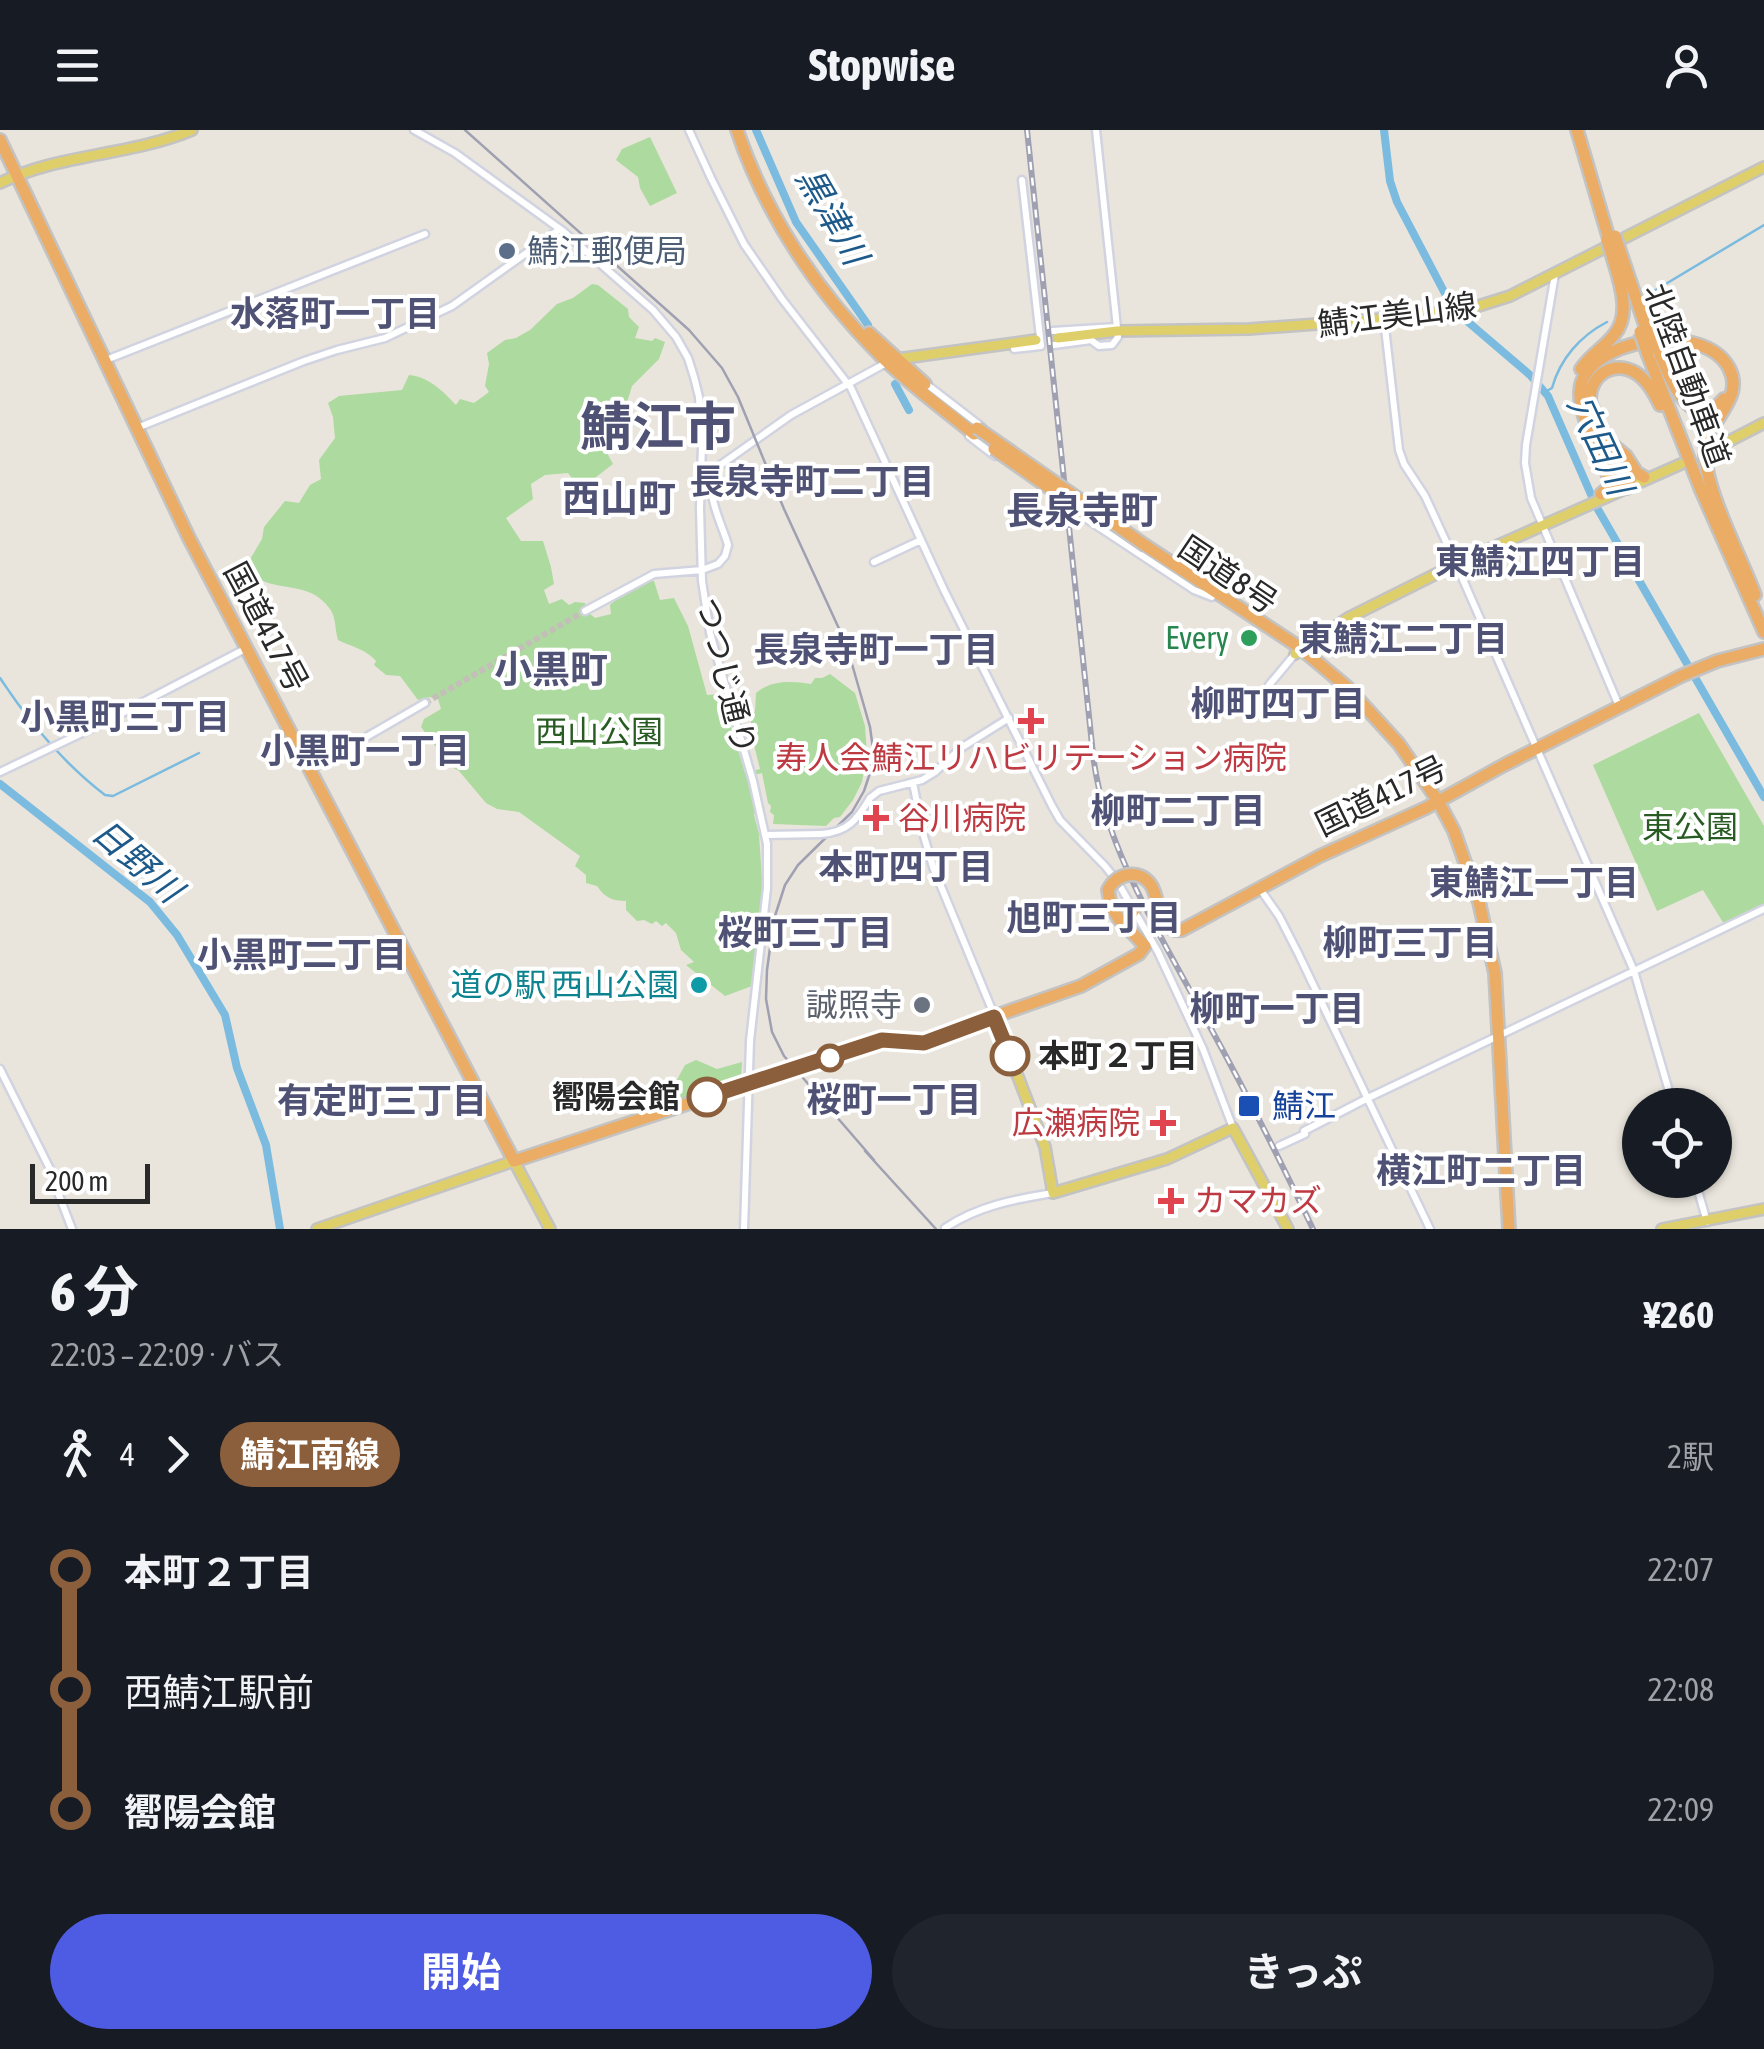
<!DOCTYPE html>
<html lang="ja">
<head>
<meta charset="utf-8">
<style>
  :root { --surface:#171b24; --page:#20242c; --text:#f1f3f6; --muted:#9ea1a6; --accent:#4e5ce4 }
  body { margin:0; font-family:"Asap Condensed","Noto Sans JP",sans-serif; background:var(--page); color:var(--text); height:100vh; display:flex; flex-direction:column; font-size:38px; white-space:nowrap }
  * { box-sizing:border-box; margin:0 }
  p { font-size:32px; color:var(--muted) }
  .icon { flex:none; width:55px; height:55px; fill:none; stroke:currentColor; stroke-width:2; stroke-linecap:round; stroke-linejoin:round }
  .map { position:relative; height:1099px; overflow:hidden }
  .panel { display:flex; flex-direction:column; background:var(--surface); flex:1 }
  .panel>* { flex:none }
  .badge { padding:0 20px; border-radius:32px; font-size:35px; line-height:65px }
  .fabs { position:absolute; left:1622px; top:958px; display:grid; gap:20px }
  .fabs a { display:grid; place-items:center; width:110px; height:110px; border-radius:50%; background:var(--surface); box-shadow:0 2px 8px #0004; font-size:50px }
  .scale { position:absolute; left:30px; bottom:25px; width:120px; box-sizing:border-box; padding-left:10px; border:5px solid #292929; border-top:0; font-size:28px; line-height:35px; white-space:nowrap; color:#292929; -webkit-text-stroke:8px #fff; paint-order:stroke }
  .map>.badge { position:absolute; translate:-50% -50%; box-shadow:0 0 0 5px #fff }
  .legs { display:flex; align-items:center; gap:15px; height:110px; padding:0 50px; font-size:32px }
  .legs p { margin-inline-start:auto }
  .head { display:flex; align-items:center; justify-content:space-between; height:170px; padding:0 50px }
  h1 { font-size:55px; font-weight:700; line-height:75px }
  .action { display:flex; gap:20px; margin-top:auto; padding:20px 50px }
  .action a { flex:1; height:115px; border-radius:60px; background:var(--accent); color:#fff; font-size:40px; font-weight:700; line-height:115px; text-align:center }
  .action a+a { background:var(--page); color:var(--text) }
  ul { padding:0 50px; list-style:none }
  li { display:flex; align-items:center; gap:35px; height:120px; font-size:38px }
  li i { display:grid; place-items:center; width:15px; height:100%; margin:0 12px; background:currentColor }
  li i::after { content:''; width:25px; height:25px; margin:-12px; border:8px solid; border-radius:50%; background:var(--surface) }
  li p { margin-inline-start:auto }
  li:first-child i { background:linear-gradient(#0000 50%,currentColor 0) }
  li:last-child i { background:linear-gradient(currentColor 50%,#0000 0) }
  header { display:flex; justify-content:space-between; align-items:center; height:130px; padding:0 50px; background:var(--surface); font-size:45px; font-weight:700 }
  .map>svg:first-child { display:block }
  .green { fill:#adda9e }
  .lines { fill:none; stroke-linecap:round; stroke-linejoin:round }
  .stream { stroke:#7bbbe0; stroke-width:2.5 }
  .river { stroke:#7bbbe0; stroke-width:8 }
  .minor-tunnel { stroke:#c3bfb8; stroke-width:6; stroke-dasharray:6 3; stroke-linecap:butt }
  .minor-casing { stroke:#d1d3e0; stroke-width:11 }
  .major-casing { stroke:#c3c3c3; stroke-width:14 }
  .highway-casing { stroke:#c3c3c3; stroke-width:16 }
  .minor { stroke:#fff; stroke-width:6 }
  .major { stroke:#dfcf6b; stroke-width:9 }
  .highway { stroke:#ebac65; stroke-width:11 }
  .tram { stroke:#9fa0b1; stroke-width:2.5 }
  .rail-casing { stroke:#9fa0b1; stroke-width:6 }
  .rail { stroke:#fff; stroke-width:2.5; stroke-dasharray:8; stroke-linecap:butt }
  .minor-bridge-casing { stroke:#d1d3e0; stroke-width:11; stroke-linecap:butt }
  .highway-bridge-casing { stroke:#c3c3c3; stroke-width:16; stroke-linecap:butt }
  .minor-bridge { stroke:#fff; stroke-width:6 }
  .highway-bridge { stroke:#ebac65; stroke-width:11 }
  .line-1-casing { stroke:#fff; stroke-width:22 }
  .line-1 { stroke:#8b5e3c; stroke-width:15 }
  .service-dot { fill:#5c6f8a; stroke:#fff; stroke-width:4 }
  .leisure-dot { fill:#2e9e5b; stroke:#fff; stroke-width:4 }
  .health-dot { fill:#e0444e; stroke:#fff; stroke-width:4 }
  .culture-dot { fill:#0f9aa8; stroke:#fff; stroke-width:4 }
  .worship-dot { fill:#6b7280; stroke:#fff; stroke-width:4 }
  .stop-1-dot { fill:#fff; stroke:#8b5e3c; stroke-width:5 }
  .transit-dot { fill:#1a4fb4; stroke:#fff; stroke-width:4 }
  .labels { text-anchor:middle; stroke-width:8; stroke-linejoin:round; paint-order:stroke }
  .service-label { font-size:32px; fill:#4e5e75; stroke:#fff; text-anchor:start }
  .street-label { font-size:32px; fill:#292929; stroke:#fff }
  .leisure-label { font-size:32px; fill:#27864d; stroke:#fff; text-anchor:end }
  .park-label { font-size:32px; fill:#285c22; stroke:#fff }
  .health-label { font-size:32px; fill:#be3a42; stroke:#fff; text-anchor:start }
  .culture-label { font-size:32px; fill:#0d838f; stroke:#fff; text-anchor:end }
  .worship-label { font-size:32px; fill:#5b616d; stroke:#fff; text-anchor:end }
  .stop-label { font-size:32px; font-weight:bold; fill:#292929; stroke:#fff; text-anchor:start }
  .transit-label { font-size:32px; fill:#164399; stroke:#fff; text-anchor:start }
  .water-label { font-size:35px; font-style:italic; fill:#1d5989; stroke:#fff }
  .neighbourhood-label { font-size:35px; font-weight:bold; fill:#4f5274; stroke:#fff }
  .quarter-label { font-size:38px; font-weight:bold; fill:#4f5274; stroke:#fff }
  .town-label { font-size:52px; font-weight:bold; fill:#4f5274; stroke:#fff }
</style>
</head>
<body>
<header><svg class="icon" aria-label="menu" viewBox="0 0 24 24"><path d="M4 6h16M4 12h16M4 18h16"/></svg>Stopwise<svg class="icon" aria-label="person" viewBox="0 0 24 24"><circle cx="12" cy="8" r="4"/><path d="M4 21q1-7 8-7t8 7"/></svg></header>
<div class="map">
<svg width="1764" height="1099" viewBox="0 0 1764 1099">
  <rect width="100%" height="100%" fill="#e9e5dc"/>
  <!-- green -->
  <path class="green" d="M650,7L677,63L650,76L640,58L638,47L616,30L622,19Z
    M592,154L598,155L628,179L629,187L639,197L635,208L652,211L655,208L665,212L659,229L632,256L627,272L612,284L595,294L600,310L613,334L587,354L574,351L568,343L545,345L531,354L533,369L506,388L521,411H543L551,437L554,454L544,460L549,474L562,469L569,475L575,472L585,473L589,483L595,488L611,484L610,475C620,466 642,450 654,451L660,470L674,468L688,496L707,565L721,564L745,643L760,639L751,603V587L755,581L756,563C771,550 792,551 811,554L815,548H822L830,544L855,563L865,596L867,625L862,652L853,670L840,687L834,688L826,696L773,694L774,685L770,682L771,676L768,673L762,643L747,647L757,676L754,685L759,704L763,765L752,856L725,866L686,835L694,832L681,820L676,803L666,793L662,796L656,791L652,794L644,790L637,791L626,780V771C613,771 605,768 597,756L586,753V745L575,736L580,726L519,682L497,679L486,673L459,641L450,636L421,597L424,589L441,579L438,569L429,567L418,570L400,546L386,545L374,535L376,531C366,519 352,517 338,510C335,500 336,487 330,479C306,445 265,468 246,436L262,409L264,397L285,371L299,373L310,355L321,349L319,330L335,308L333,287L328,273L339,266L402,260L409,245C429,247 443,261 456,275L460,269L474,273L489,262L485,256L489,234L487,223L505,210L516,208L530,200L557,174L573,168Z
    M1699,583L1764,696V775L1724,794L1703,760L1657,781L1593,635Z
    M696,930L717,939L742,932L741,948L675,971L672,959L685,935Z"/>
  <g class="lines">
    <!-- stream -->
    <path class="stream" d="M1644,167L1764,95
      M1545,262L1552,258C1560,229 1580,206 1607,192
      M0,548C29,592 62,632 105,665L113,666L199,623"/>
    <!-- river -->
    <path class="river" d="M756,0L796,92L868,195
      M1384,0L1390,51L1397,72L1451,175L1461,186L1530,245L1548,266L1596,376L1764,667
      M895,254L909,280
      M0,654L150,772L177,805L225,885L237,938L266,1015L280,1099"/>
    <!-- minor-tunnel -->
    <path class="minor-tunnel" d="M425,573L585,481"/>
    <defs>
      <path id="minor" d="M414,0L455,23L564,102L653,180L676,207L688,228L694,247L699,267L702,315L700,378L702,451L710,503L753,651L767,714V758L750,911L744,1099
        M689,0L711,48L744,114L782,169L851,258L944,460L1052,676L1060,690L1105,736L1117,751L1158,822L1203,919L1233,998
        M1555,144L1526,315L1525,333L1531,368L1619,576
        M1384,189L1399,320L1404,334L1425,366L1454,429L1634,841L1673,975
        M1053,201L1116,197
        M1054,215L1091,210L1099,216L1112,215L1118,207L1096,0
        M1014,219L1041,216L1022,50
        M106,230L425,104
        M925,253L982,297
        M137,298L304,231L337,220L385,208L452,176L560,99
        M969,306L995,326
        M1082,386L1194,460L1212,467
        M874,432L921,410
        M585,481L654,444L702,440L718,434L725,426L728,415C721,390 701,359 719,336L791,285L888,232
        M1269,555L1295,524
        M311,639L425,573
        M0,642L103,593L247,518
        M913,653L923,703L933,737L995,887
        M870,668L879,661L922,650L935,642L961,618L1009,588
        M766,705L821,704
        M1260,759L1279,786L1298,823L1430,1099
        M0,939L58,1055L57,1060L72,1099
        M1304,1001L1368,968L1764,779
        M1279,1016L1305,1004
        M1695,1050L1707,1092
        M945,1098C978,1076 1015,1069 1053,1063"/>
      <path id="major" d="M0,53C61,23 130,26 192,0
        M1058,208L1117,201L1249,199L1384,189L1469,179L1510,166L1764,37
        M897,229L1036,210
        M1712,320L1764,293
        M1295,524L1348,488L1456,434L1681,334
        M995,887L1045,1017L1053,1063L1167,1029L1233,998L1288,1099
        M317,1099L514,1031L550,1099
        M1662,1099L1764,1079"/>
      <path id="highway" d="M737,0C765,84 818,163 880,225C909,254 942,278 974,304
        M1577,0L1609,109
        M0,10L189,408L514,1031L881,910L919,914L929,912L961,898L1081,856L1139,824L1145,816L1119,789H1128L1134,780
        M1619,118L1647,201
        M869,203L925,254
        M1660,224C1670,248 1692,307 1724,269
        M1648,225L1701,360L1764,502
        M1581,239C1590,225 1604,218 1614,205C1633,183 1618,147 1611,122
        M1586,260L1603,307L1626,326L1637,343L1644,347
        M1590,268C1591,244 1614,230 1636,243C1648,251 1654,263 1660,275
        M1609,347L1617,354L1627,358L1632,345L1631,335
        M1601,364L1608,358L1609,348C1601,324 1579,288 1580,262C1582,209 1703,189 1729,238C1746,270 1705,291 1705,322C1705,360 1741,427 1755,465
        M1146,416L1299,517L1347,557L1399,614L1438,671L1454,701L1479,772L1495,843L1509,1099
        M1159,781C1163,792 1169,802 1182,800L1320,726L1426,678L1504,635L1681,546L1717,531L1764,519"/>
    </defs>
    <!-- minor casing -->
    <use href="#minor" class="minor-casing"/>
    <!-- major casing -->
    <use href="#major" class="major-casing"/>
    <!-- highway casing -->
    <use href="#highway" class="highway-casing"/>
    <!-- minor -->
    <use href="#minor" class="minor"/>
    <!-- major -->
    <use href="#major" class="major"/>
    <!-- highway -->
    <use href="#highway" class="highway"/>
    <!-- tram -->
    <path class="tram" d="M465,0L689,200L722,238L738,267L784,379L841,503L852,534L870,597L873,619L871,640L864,661L852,682L798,735L785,755L774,789L767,840L766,869L772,902L784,926L874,1030
      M865,1021L936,1099"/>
    <defs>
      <path id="rail" d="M1027,0L1093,624C1103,717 1165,813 1209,895C1246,962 1280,1030 1313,1099"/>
    </defs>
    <!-- rail casing -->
    <use href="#rail" class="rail-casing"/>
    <!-- rail -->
    <use href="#rail" class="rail"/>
    <defs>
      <path id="minor-bridge" d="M821,704C848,702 857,690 870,668"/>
      <path id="highway-bridge" d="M1615,106L1619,118
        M1607,110L1611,122
        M1650,201L1660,224
        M1640,202L1648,225
        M977,298L1146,416
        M994,319L1085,383
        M1119,789L1111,776L1108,760C1117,743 1139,738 1151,755C1156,763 1157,773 1159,781"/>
    </defs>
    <!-- minor-bridge casing -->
    <use href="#minor-bridge" class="minor-bridge-casing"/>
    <!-- highway-bridge casing -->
    <use href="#highway-bridge" class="highway-bridge-casing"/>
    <!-- minor-bridge -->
    <use href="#minor-bridge" class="minor-bridge"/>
    <!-- highway-bridge -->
    <use href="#highway-bridge" class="highway-bridge"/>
  </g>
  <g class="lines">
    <defs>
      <path id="line-1" d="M707,967L882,910L924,913L994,887L1010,926"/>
    </defs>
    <!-- line-1 casing -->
    <use href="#line-1" class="line-1-casing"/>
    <!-- line-1 -->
    <use href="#line-1" class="line-1"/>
  </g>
  <!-- markers -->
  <circle class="service-dot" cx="507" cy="121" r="10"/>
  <circle class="leisure-dot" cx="1249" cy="508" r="10"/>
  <g class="health-dot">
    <path d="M1026 576h10v10h10v10h-10v10h-10v-10h-10v-10h10z"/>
    <path d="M871 673h10v10h10v10h-10v10h-10v-10h-10v-10h10z"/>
    <path d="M1158 978h10v10h10v10h-10v10h-10v-10h-10v-10h10z"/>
    <path d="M1166 1056h10v10h10v10h-10v10h-10v-10h-10v-10h10z"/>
  </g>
  <circle class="culture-dot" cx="699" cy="855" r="10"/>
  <circle class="worship-dot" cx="922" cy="875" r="10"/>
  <g class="stop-1-dot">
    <circle cx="1010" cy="926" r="18"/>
    <circle cx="830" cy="928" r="12"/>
    <circle cx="707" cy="967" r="18"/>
  </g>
  <rect class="transit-dot" x="1237" y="964" width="24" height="24" rx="5"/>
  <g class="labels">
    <!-- service labels -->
    <g class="service-label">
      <text x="527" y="132">鯖江郵便局</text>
    </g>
    <!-- street labels -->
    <g class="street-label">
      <text transform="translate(1397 185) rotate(-7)" y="11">鯖江美山線</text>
      <text transform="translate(1687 245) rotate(70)" y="11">北陸自動車道</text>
      <text transform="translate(1228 445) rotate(34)" y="11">国道8号</text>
      <text transform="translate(266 497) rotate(62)" y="11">国道417号</text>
      <text transform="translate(726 546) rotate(76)" y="11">つつじ通り</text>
      <text transform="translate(1381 666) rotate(-26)" y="11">国道417号</text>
    </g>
    <!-- leisure labels -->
    <g class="leisure-label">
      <text x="1229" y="519">Every</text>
    </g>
    <!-- park labels -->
    <g class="park-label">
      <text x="599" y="613">西山公園</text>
      <text x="1690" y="708">東公園</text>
    </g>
    <!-- health labels -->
    <g class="health-label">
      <text x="1031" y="639" text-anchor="middle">寿人会鯖江リハビリテーション病院</text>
      <text x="898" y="699">谷川病院</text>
      <text x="1140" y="1004" text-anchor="end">広瀬病院</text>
      <text x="1194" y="1082">カマカズ</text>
    </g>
    <!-- culture labels -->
    <g class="culture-label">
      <text x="679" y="866">道の駅 西山公園</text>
    </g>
    <!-- worship labels -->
    <g class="worship-label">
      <text x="902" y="886">誠照寺</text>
    </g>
    <!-- stop labels -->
    <g class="stop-label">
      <text x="1038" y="937">本町２丁目</text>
      <text x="680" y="978" text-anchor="end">嚮陽会館</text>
    </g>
    <!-- transit labels -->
    <g class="transit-label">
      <text x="1272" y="987">鯖江</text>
    </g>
    <!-- water labels -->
    <g class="water-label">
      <text transform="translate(832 86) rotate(60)" y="12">黒津川</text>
      <text transform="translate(1600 315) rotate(65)" y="12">穴田川</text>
      <text transform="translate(137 731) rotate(41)" y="12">日野川</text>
    </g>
    <!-- neighbourhood labels -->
    <g class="neighbourhood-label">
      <text x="335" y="196">水落町一丁目</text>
      <text x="812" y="364">長泉寺町二丁目</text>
      <text x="1540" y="444">東鯖江四丁目</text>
      <text x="1403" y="521">東鯖江二丁目</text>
      <text x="876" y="532">長泉寺町一丁目</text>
      <text x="1278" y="586">柳町四丁目</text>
      <text x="125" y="599">小黒町三丁目</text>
      <text x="365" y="633">小黒町一丁目</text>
      <text x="1178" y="693">柳町二丁目</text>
      <text x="906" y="749">本町四丁目</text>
      <text x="1534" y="765">東鯖江一丁目</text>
      <text x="1094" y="800">旭町三丁目</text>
      <text x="805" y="815">桜町三丁目</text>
      <text x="1410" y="825">柳町三丁目</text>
      <text x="302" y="837">小黒町二丁目</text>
      <text x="1277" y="891">柳町一丁目</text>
      <text x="894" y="982">桜町一丁目</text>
      <text x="382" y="983">有定町三丁目</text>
      <text x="1481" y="1053">横江町二丁目</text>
    </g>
    <!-- quarter labels -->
    <g class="quarter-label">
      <text x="619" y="382">西山町</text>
      <text x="1082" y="394">長泉寺町</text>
      <text x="551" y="553">小黒町</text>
    </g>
    <!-- town labels -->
    <g class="town-label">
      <text x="658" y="315">鯖江市</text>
    </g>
  </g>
</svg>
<div class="fabs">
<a><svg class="icon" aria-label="locate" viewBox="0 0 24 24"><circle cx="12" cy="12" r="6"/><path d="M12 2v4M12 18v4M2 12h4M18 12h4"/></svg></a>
</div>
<div class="scale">200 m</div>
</div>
<section class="panel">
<div class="head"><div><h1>6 分</h1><p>22:03 – 22:09 · バス</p></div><b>¥260</b></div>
<div class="legs"><svg class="icon" aria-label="walk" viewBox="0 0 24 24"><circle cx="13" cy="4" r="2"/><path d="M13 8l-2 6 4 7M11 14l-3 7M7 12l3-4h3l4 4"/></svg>4<svg class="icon" aria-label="forward" viewBox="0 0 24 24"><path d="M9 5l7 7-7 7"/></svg><b class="badge" style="background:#8b5e3c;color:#fff">鯖江南線</b><p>2駅</p></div>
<ul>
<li><i style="color:#8b5e3c"></i><b>本町２丁目</b><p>22:07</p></li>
<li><i style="color:#8b5e3c"></i><span>西鯖江駅前</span><p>22:08</p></li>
<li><i style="color:#8b5e3c"></i><b>嚮陽会館</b><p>22:09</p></li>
</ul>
<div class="action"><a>開始</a><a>きっぷ</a></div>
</section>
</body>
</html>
